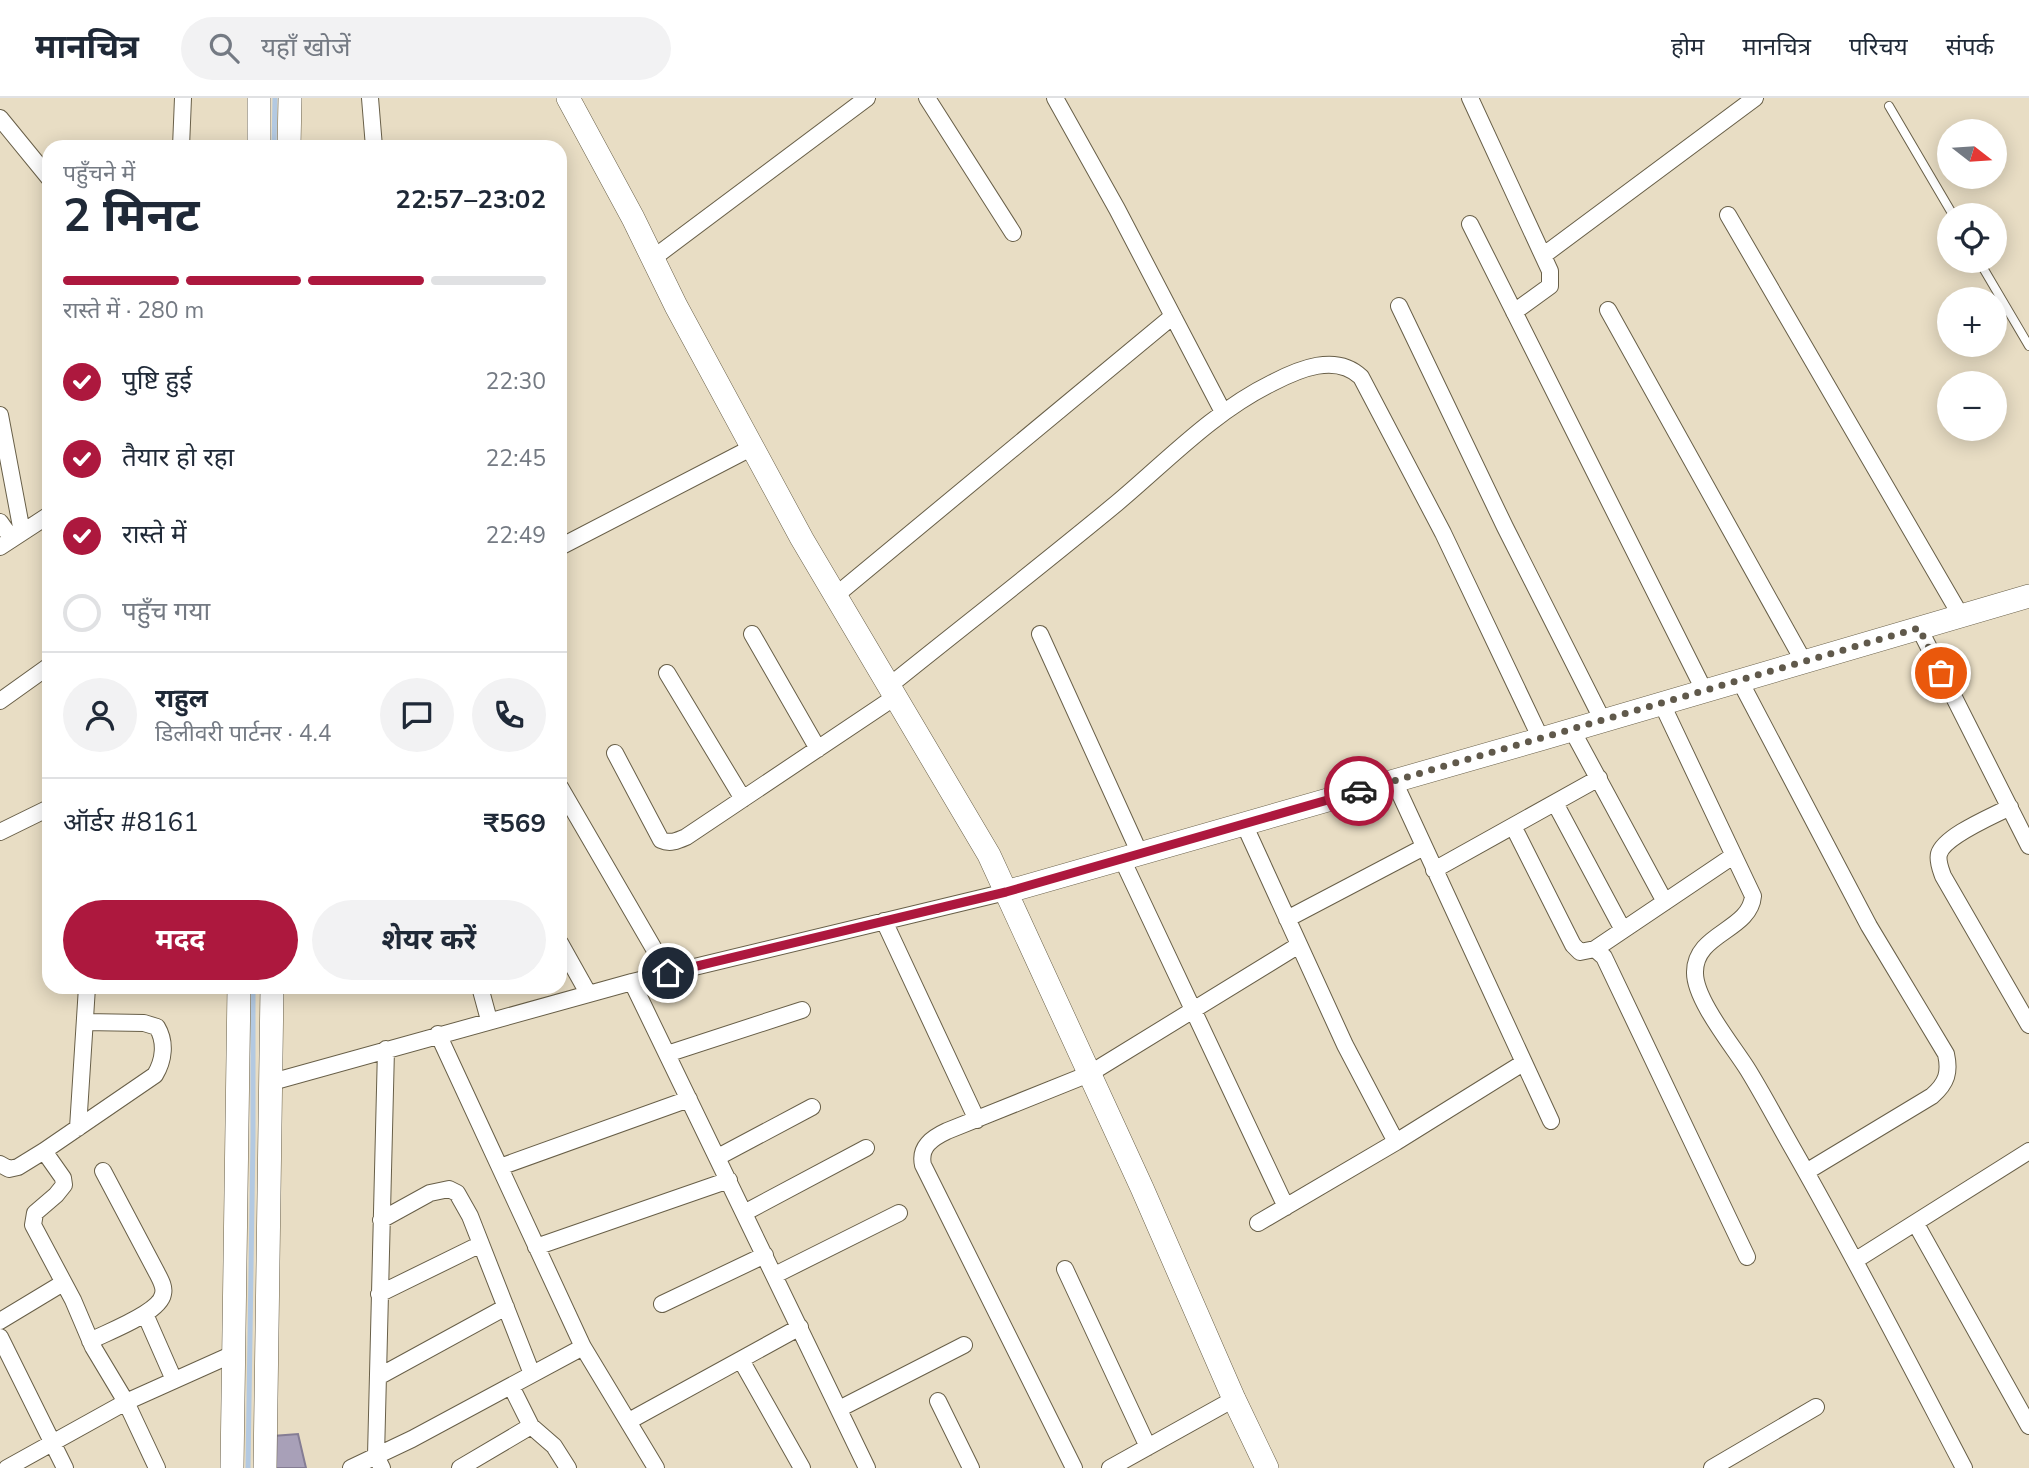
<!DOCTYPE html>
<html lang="hi">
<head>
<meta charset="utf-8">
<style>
  :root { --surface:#fff; --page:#f2f2f3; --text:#1f2937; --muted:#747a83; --line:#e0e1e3; --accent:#ad183e }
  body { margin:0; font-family:"Nunito Sans","Noto Sans Devanagari",sans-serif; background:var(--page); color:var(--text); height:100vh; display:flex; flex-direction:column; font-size:26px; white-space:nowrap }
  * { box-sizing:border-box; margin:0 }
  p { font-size:23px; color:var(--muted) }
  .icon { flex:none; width:38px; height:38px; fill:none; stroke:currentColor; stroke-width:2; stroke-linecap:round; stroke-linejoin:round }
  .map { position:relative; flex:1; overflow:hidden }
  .drawer { position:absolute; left:42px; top:42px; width:525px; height:854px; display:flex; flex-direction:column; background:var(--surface); border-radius:21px; box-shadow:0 4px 18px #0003 }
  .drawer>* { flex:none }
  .needle { width:46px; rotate:107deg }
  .buttons { position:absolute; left:1937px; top:21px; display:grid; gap:14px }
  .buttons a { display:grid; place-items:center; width:70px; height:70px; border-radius:50%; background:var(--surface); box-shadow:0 4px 18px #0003; font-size:35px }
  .pin { position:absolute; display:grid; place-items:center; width:60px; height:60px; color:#fff; margin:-30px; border:4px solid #fff; border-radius:50%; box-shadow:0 2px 7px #0007 }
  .courier { position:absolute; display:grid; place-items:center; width:70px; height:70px; margin:-35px; border:5px solid #ad183e; border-radius:50%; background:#fff; color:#222; box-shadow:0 2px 9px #0007 }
  .summary em { font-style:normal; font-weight:700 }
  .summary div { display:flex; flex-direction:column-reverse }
  .summary { display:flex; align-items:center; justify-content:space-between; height:119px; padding:0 21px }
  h1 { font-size:46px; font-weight:700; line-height:52px }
  .bar { display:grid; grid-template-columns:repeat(4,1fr); gap:10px 7px; align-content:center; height:84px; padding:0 21px }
  .bar i { height:9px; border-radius:5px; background:var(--line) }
  .bar .active { background:var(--accent) }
  .bar p { grid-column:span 4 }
  .line { display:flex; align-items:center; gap:18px; padding:0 21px; border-top:2px solid var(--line) }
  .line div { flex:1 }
  .round { display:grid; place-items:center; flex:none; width:74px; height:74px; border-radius:37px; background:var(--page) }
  ol { padding:0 21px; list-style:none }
  li { display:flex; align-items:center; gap:21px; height:77px }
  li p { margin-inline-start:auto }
  li .icon { padding:7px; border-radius:50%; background:var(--accent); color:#fff; stroke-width:4 }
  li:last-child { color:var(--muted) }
  li i { width:38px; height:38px; border:4px solid var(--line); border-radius:50% }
  .button { display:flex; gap:14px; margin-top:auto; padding:14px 21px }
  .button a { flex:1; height:80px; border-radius:42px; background:var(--accent); color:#fff; font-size:28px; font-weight:700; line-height:80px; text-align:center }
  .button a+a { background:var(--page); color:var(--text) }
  header { display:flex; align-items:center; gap:42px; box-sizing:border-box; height:98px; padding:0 35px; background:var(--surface); border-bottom:2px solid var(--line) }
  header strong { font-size:33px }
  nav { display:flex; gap:38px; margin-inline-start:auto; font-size:24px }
  .search { width:490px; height:63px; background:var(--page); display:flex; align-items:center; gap:18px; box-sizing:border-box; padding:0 24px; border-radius:38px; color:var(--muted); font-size:26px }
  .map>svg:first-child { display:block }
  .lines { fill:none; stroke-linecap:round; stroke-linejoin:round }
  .stream { stroke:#b3c9e1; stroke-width:5 }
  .building { fill:#a8a0b8; stroke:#857d94; stroke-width:2 }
  .lane-casing { stroke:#685f48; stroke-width:10 }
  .street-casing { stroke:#685f48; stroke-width:18 }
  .secondary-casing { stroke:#685f48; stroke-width:24 }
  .lane { stroke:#fff; stroke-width:8 }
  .street { stroke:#fff; stroke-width:16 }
  .secondary { stroke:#fff; stroke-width:23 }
  .done { stroke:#60594b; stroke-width:7; stroke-dasharray:0 12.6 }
  .route { stroke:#ad183e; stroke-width:9 }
</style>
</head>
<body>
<header>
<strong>मानचित्र</strong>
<div class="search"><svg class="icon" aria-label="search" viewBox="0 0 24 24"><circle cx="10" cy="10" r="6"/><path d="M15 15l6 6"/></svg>यहाँ खोजें</div>
<nav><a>होम</a><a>मानचित्र</a><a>परिचय</a><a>संपर्क</a></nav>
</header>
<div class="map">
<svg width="2029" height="1370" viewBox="0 0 2029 1370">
  <rect width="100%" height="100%" fill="#e8ddc4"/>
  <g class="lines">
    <!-- stream -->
    <path class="stream" d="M 274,49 L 275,0
      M 248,1370 L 253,1040 L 253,889"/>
  </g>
  <!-- building -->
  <path class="building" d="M 298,1336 L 306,1370 L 275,1370 L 273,1338 Z"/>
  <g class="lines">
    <!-- lane casing -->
    <g class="lane-casing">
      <path id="lane" d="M 1889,8 L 1953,117
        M 1979,163 L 2029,248"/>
    </g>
    <!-- street casing -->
    <g class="street-casing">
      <path id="street" d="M 370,0 L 374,49
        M 927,0 L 1013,135
        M 1055,0 L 1117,111 L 1223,314
        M 1470,0 L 1550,173 L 1550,188 L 1514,214
        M 0,20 L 49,80
        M 181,49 L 183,0
        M 1728,117 L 1961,518
        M 1470,126 L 1705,594
        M 1544,157 L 1755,0
        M 652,161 L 867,0
        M 1399,208 L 1505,429 L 1603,623
        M 1608,212 L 1804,564
        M 0,317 L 22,434
        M 0,424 L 12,441
        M 0,449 L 49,417
        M 560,449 L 753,349
        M 835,498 L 1173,218
        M 1919,530 L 2029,748
        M 752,536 L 818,651
        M 1040,536 L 1140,756
        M 667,575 L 743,701
        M 1740,583 L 1869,828 L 1946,956 C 1950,974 1947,985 1932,998 L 1806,1074
        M 889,588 C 965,527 1042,467 1117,405 C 1167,363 1213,314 1272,285 C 1299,271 1336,255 1361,279 L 1443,435 L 1541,641
        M 0,603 L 49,568
        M 1662,606 L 1753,798 C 1750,833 1694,835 1695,875 C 1695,902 1733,948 1748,972 C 1764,998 1778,1025 1793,1051 C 1853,1156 1908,1263 1964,1370
        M 1572,632 L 1665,804
        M 615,655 L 661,742 C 670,746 677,743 686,739 L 895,599
        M 1394,683 L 1551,1023
        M 560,689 L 668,875
        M 1555,705 L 1623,832
        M 2010,709 C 1993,718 1944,738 1939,756 C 1937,763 1941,772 1943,778 L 2029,927
        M 1244,726 L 1345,947 L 1396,1044
        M 1513,728 L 1573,847 L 1580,854 L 1595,851 L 1604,859 L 1747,1159
        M 0,734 L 49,710
        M 1122,761 L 1286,1109
        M 1434,772 L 1599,680
        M 1287,821 L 1424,749
        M 884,823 L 977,1022
        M 560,845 L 588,895
        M 1595,851 L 1733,758
        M 632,884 L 867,1370
        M 480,889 L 489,922
        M 438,936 L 583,1249 L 656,1370
        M 667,956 L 802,912
        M 272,984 L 632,884 L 1006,794
        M 78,1030 L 87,889
        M 44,1053 L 63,1080 L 64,1087 L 56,1097 L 35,1115 L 33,1127 L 73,1202 L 93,1249 L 126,1304 L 157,1370
        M 718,1059 L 812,1009
        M 0,1066 L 9,1071 L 18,1069 L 44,1053 L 155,977 C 164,962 166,944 157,929 L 144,925 L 85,924
        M 500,1069 L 689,1001
        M 744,1115 L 866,1050
        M 381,1122 L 430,1095 L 449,1091 L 457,1095 L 470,1118 L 532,1276
        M 1258,1125 L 1396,1044 L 1523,965
        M 1916,1126 L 2029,1328
        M 536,1149 L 729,1082
        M 1856,1162 L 2029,1053
        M 1065,1171 L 1148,1349
        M 775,1177 L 899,1115
        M 379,1196 L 481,1146
        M 662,1206 L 765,1157
        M 145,1216 L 174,1282
        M 0,1223 L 63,1185
        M 0,1239 L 65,1370
        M 90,1243 C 107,1234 160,1215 163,1196 C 165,1189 160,1181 157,1175 L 103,1073
        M 741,1262 L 802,1370
        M 378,1279 L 506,1209
        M 511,1288 L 531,1328 L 554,1348 L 568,1370
        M 938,1303 L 971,1370
        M 839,1311 L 964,1247
        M 629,1323 L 800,1229
        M 7,1370 L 126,1304 L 233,1256
        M 351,1370 L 412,1341 L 583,1249
        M 382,1370 L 376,1358 L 386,951
        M 460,1370 L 531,1328
        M 1074,1370 L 923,1067 C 919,1049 932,1040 947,1033 L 1089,976 L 1299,847
        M 1110,1370 L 1234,1301
        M 1712,1370 L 1816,1309"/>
    </g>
    <!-- secondary casing -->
    <g class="secondary-casing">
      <path id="secondary" d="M 568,0 L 633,120 L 676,208 L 802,441 L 989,757 L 1142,1090 L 1234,1301 L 1267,1370
        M 259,49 L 259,0
        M 289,49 L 290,0
        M 1006,794 L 1541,641 L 2029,498
        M 232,1370 L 239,889
        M 265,1370 L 272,889"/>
    </g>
    <!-- lane -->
    <use href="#lane" class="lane"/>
    <!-- street -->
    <use href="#street" class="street"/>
    <!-- secondary -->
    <use href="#secondary" class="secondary"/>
  </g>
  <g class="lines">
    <!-- done -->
    <path class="done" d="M 1359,693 L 1919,530 L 1941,575"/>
    <!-- route -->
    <path class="route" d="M 668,875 L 1006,794 L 1359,693"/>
  </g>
</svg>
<div class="buttons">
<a><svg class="needle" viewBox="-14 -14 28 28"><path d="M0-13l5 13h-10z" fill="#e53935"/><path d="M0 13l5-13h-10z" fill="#747a83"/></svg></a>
<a><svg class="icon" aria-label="locate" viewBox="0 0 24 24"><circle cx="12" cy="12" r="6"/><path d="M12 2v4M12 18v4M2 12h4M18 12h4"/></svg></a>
<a>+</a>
<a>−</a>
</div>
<div class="pin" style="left:1941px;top:575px;background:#ea580c"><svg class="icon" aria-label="bag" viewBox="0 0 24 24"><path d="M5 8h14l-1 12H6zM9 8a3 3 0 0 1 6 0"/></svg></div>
<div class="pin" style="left:668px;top:875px;background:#1f2937"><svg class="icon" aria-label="home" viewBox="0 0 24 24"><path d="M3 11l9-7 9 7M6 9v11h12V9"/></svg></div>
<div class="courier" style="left:1359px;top:693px"><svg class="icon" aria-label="car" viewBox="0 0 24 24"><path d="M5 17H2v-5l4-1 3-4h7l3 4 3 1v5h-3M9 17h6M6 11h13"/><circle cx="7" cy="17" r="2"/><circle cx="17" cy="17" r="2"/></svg></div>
<section class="drawer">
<div class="summary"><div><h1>2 मिनट</h1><p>पहुँचने में</p></div><em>22:57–23:02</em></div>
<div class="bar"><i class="active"></i><i class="active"></i><i class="active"></i><i></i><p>रास्ते में · 280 m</p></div>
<ol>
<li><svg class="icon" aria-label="check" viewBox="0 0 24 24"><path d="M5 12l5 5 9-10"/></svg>पुष्टि हुई<p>22:30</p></li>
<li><svg class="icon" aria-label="check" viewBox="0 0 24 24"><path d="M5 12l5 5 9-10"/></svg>तैयार हो रहा<p>22:45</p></li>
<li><svg class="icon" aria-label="check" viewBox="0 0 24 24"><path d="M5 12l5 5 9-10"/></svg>रास्ते में<p>22:49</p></li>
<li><i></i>पहुँच गया</li>
</ol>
<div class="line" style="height:126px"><a class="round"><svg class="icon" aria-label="person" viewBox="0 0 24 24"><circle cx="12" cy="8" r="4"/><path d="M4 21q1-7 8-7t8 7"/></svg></a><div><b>राहुल</b><p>डिलीवरी पार्टनर · 4.4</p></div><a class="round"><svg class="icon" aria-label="chat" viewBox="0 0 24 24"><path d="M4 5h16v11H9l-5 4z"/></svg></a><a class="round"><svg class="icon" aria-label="phone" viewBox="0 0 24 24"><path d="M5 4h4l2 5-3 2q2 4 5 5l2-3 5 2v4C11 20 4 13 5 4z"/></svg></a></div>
<div class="line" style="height:91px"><div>ऑर्डर #8161</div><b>₹569</b></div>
<div class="button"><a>मदद</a><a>शेयर करें</a></div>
</section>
</div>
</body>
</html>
